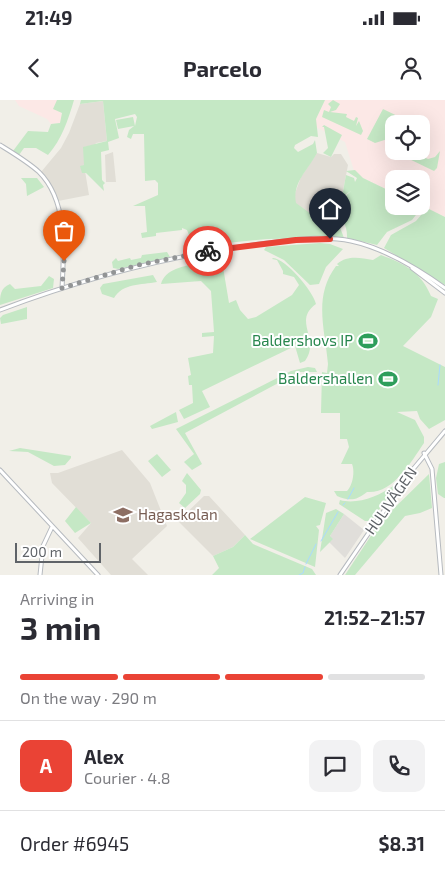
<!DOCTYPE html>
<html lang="en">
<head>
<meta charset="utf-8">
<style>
  :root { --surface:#fff; --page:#f2f2f3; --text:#2b2b33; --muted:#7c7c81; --line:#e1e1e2; --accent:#ea4335 }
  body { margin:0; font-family:"Exo 2",sans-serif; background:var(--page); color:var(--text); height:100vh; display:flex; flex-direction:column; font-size:19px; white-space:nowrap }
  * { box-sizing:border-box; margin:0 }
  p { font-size:16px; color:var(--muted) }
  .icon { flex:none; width:28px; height:28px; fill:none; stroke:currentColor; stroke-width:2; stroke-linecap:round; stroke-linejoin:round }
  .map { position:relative; height:475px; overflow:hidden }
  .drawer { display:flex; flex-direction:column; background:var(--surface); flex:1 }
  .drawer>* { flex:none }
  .buttons { position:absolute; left:385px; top:15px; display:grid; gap:10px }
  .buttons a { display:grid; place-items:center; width:45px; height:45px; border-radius:10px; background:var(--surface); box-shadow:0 5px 20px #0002; font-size:25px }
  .scale { position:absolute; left:15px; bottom:12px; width:86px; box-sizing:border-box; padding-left:5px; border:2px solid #5f6368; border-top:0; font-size:14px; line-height:18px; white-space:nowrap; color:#5f6368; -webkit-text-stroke:4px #fff; paint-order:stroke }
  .pin { position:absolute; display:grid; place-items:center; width:42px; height:42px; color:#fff; margin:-51px -21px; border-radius:50% 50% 50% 0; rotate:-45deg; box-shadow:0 0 5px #0007 }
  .pin .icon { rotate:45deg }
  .courier { position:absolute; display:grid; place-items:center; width:50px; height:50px; margin:-25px; border:4px solid #ea4335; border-radius:50%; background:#fff; color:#222; box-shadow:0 1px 6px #0007 }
  .summary em { font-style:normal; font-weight:700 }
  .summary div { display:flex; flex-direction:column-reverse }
  .summary { display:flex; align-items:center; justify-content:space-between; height:85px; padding:0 20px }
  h1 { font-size:32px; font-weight:700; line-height:38px }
  .bar { display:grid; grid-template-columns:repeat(4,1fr); gap:8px 5px; align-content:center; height:60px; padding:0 20px }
  .bar i { height:6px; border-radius:4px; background:var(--line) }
  .bar .current { background:var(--accent) }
  .bar p { grid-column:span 4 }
  .line { display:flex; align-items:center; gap:12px; padding:0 20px; border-top:1px solid var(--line) }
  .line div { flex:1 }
  .round { display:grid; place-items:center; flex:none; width:52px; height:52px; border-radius:10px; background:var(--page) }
  .status { display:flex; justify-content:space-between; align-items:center; height:35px; padding:0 25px; background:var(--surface); direction:ltr }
  .status svg { height:14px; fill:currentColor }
  header { display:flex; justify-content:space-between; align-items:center; height:65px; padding:0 20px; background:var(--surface); font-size:22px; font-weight:700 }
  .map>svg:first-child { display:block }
  .industrial { fill:#e0deda }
  .education { fill:#e1ded6 }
  .medical { fill:#fce8e6; fill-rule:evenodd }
  .green { fill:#c5e8c5 }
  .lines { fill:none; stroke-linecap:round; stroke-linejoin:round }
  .stream { stroke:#aadaff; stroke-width:1 }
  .secondary-casing { stroke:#b6babf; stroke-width:5 }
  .secondary { stroke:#fff; stroke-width:3 }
  .done { stroke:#929495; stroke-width:5; stroke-dasharray:0 9 }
  .route { stroke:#ea4335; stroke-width:6 }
  .labels { text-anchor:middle; stroke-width:4; stroke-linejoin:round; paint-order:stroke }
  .leisure-label { font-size:15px; fill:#27864d; stroke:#fff; text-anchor:end }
  .street-label { font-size:15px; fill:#5f6368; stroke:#fff }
  .education-label { font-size:15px; fill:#785e54; stroke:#fff; text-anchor:start }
</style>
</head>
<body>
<div class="status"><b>21:49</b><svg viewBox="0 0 49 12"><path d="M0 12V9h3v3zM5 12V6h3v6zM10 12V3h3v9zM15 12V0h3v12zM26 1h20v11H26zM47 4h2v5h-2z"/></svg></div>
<header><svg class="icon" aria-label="back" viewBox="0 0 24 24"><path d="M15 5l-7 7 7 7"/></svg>Parcelo<svg class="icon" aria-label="person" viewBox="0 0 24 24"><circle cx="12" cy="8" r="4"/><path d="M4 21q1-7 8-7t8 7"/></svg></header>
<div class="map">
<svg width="445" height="475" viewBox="0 0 445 475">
  <rect width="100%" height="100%" fill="#f1efe8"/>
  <!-- industrial -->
  <path class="industrial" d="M 344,414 L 364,430 L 345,458 L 329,442 L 332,440 L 330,436 Z"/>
  <!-- education -->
  <path class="education" d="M 103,1 L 107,41 L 96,43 L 84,65 L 89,95 L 58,101 L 41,72 L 61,48 L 69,33 L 80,4 Z
    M 113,52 L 116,82 L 106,82 L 105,55 Z
    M 317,53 L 331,57 L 334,54 L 341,54 L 348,65 L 342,96 L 324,114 L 318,116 L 302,110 L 295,103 L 294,96 L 301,77 Z
    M 122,350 L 150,383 L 167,426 L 132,459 L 148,475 L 111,475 L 78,438 L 91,423 L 52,383 L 50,373 L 58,373 Z
    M 204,396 L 209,396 L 245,435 L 233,447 L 213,456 L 178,421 Z"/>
  <!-- medical -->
  <path class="medical" d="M 15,0 L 57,0 L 63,19 L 60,23 L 51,24 L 47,19 L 19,6 Z
    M 325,0 L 445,0 L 445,117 L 421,106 L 421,79 L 394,79 L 394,93 L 355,74 L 345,42 L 316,27 L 316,19 ZM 394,24 L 421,24 L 421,51 L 394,51 Z"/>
  <!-- green -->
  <path class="green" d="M 57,0 L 74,0 C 68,20 62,39 48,55 L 36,48 L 24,48 L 19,55 L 13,51 L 28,31 L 48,32 L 51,24 L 60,23 L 62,13 L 53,9 Z
    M 81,0 L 325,0 L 316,19 L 318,37 L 311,36 L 295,45 L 294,48 L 298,52 L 313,44 L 315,40 L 317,53 C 308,70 292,83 296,103 L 311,114 L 332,114 L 336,117 L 344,138 L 267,139 L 217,144 L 204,148 L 200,145 L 195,150 L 187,130 L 182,128 L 182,130 L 156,133 L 156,136 L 142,138 L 141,133 L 147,132 L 145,106 L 126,106 L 133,106 L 158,95 L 158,83 L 155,80 L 145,81 L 144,34 L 133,34 L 131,39 L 127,37 L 129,30 L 134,26 L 118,29 L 116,20 L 133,17 L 135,26 L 137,17 L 135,14 L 115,19 L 119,38 L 108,42 L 109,50 L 101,52 L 102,80 L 105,83 L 103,85 L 104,91 L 86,73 L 82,73 L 80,66 L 84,65 L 83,47 L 107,41 L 103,1 L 80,4 Z
    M 333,0 L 340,4 L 336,10 L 330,12 L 347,14 L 346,17 L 354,21 L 356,17 L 358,18 L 356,26 L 359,21 L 363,31 L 361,35 L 322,17 L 324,10 L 329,12 L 331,7 L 328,4 Z
    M 383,9 L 414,24 L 394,24 L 394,37 L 375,43 L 367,39 Z
    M 324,25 L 342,35 L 331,57 L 323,53 L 328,48 L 324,27 L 322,27 Z
    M 411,51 L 428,59 L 435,57 L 440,51 L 437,68 L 434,71 L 405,57 L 408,57 Z
    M 355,70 L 363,78 L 394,93 L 394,106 L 423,106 L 412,120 L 387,132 L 377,145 L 347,138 C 348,124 338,116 341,100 L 351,91 L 342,97 L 346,75 L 354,78 L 355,82 L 357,78 L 346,71 Z
    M 21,78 L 37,78 L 44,87 L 27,96 L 26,84 Z
    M 427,108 L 445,117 L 445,185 L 384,148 L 391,135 L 416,121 Z
    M 320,143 L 330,144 L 343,149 L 326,167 L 319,184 L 310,185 L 284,160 L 264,150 L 266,147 Z
    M 167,152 L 170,157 L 118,169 L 113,168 L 112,162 L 116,158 L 118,161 L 130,158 L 131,160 L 141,158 L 142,155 Z
    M 221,155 L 229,203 L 236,200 L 240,210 L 248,219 L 256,217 L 292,195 L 299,185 L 294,177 L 283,174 L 283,171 L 277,160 L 272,159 L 273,158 C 286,159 313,191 316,204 C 292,221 321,239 305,261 L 300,263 L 295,246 L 202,291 L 210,307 L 184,319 L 179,310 L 193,303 L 192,285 L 189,285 L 188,276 L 191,275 L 188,258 L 213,253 L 214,236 L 202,237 L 202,233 L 214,232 L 211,191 L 201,181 L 161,184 C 165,169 184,166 199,163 L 204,162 L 208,167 L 218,168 L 218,162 Z
    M 381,155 C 405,164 421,172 431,196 L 438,199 L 431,217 L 403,246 L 445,267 L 445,320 L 429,329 L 420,319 L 417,311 L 397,312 L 415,320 L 424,337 L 424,343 C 411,362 393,394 367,392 C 356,401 349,401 337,396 L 334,391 L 347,391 C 353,385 355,371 352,364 L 341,364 L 349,347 L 347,339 L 340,339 L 340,313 L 321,313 L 322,272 L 327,273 L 328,264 C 325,229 313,197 336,166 L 339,166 L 337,164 C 348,155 360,158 373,160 Z
    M 153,175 L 157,182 C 141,185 123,183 114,198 L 102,194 L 100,188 L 103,184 Z
    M 49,176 L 54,179 L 53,188 L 0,205 C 0,196 0,188 10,184 L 15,189 L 41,186 Z
    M 27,207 L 27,219 L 1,224 L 0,218 L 3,215 Z
    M 308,267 L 315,268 L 317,272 L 299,272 L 185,333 L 202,364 L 192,370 L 184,362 L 194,354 L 176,329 L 291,271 Z
    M 176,312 L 178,322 L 152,329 L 150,326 Z
    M 20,348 L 71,356 L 71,358 L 65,365 L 54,366 L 28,352 L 9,351 Z
    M 157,354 L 171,370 L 162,377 L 148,361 Z
    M 445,362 L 445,398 L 444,398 L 438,394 L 436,378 L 439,364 Z
    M 187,373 L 201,390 L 200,394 L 185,408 L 179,403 L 186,393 L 186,385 L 182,381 Z
    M 429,374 L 432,408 L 420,413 L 405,416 L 355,475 L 345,475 L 380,422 Z
    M 393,386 L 396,386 L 371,421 L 365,421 L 339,404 L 340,400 C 357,405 379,396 393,386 Z
    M 305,397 L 326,403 L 320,425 L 316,426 L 319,430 L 315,467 L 250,439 Z
    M 76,407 L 91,423 L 75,433 L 65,421 Z
    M 336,409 L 344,414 L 330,436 L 333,439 L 320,452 L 326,413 Z
    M 245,435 L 253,444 L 312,469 L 316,475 L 212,475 L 219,468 L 213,456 L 233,447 Z"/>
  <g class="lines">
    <!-- stream -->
    <path class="stream" d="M 438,285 L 440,265
      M 348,399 L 354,388
      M 343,405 L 345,403
      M 321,441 L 338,412
      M 306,464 L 316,444
      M 299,475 L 303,473 L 305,467"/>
    <!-- secondary casing -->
    <g class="secondary-casing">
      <path id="secondary" d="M 0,45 C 13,53 28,62 39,72 C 68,101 64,151 62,188
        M 412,168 L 445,193
        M 0,210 C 87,177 175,154 268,143 C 294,140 324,135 351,141 C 384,148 417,168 445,188
        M 424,353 L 432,369 L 441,475
        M 0,370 L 98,475
        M 40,475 L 43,446 L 52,427
        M 340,475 L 409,374 L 445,331"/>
    </g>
    <!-- secondary -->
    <use href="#secondary" class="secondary"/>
  </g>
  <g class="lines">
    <!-- done -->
    <path class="done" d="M 64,161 L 62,188 L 138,165 L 208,151"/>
    <!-- route -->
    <path class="route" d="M 208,151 L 296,140 L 330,139"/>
  </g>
  <!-- icons -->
  <defs>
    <g id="stadium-bare" transform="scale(1.5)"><path d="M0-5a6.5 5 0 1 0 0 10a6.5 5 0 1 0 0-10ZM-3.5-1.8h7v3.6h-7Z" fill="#2e9e5b" stroke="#fff" stroke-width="2.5" paint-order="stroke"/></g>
    <g id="school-bare" transform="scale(1.5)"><path d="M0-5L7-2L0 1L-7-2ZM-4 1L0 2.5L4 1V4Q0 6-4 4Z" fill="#8d6e63" stroke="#fff" stroke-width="2.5" paint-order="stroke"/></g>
  </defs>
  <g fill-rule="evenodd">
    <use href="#stadium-bare" x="368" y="241"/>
    <use href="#stadium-bare" x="388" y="279"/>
    <use href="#school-bare" x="123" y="415"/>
  </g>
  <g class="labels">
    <!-- leisure labels -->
    <g class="leisure-label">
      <text x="353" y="246">Baldershovs IP</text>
      <text x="373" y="284">Baldershallen</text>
    </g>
    <!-- street labels -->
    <g class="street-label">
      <text transform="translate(391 401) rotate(-55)" y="5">HULIVÄGEN</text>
    </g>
    <!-- education labels -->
    <g class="education-label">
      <text x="138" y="420">Hagaskolan</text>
    </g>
  </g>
</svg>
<div class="buttons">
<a><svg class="icon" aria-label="locate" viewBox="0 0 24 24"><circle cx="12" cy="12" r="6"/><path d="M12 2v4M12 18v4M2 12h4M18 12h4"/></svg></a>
<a><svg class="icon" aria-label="layers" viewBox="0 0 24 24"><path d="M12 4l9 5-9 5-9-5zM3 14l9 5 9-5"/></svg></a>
</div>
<div class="scale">200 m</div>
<div class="pin" style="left:64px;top:161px;background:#ea580c"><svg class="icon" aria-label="bag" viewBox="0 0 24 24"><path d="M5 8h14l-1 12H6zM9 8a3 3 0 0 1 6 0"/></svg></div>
<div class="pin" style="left:330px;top:139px;background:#1f2937"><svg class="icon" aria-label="home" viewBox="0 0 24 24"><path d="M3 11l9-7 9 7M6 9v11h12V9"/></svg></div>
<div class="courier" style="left:208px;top:151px"><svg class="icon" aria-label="bike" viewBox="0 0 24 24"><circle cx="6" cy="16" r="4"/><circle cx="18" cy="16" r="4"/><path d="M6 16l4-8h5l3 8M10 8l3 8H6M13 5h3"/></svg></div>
</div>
<section class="drawer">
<div class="summary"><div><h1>3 min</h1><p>Arriving in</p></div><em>21:52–21:57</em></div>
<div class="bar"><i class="current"></i><i class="current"></i><i class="current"></i><i></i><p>On the way · 290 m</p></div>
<div class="line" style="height:90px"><b class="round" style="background:var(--accent);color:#fff">A</b><div><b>Alex</b><p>Courier · 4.8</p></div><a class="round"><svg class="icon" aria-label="chat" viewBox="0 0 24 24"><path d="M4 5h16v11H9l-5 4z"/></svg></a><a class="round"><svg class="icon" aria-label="phone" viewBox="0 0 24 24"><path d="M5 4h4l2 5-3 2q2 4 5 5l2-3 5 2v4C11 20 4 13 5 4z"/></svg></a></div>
<div class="line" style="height:65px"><div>Order #6945</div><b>$8.31</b></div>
</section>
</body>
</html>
